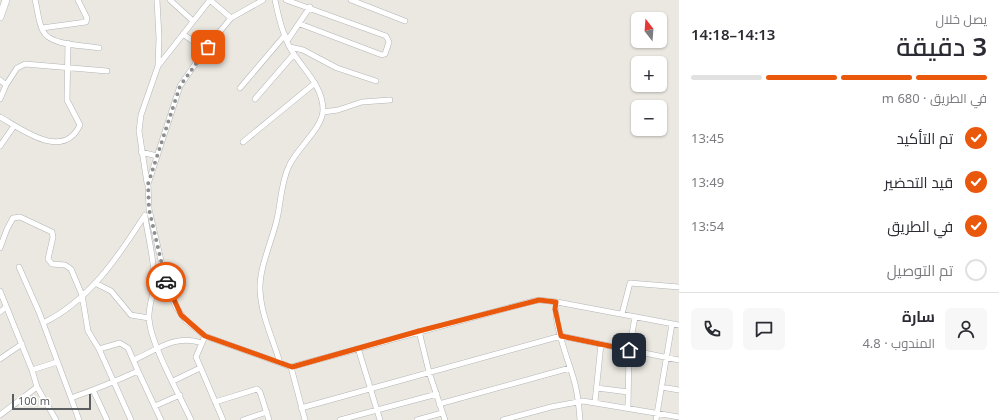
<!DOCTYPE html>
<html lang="ar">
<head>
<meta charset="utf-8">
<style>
  :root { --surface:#fff; --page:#f7f7f7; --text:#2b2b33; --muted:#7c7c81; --line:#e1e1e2; --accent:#ea580c }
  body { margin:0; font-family:"Noto Sans",Cairo,sans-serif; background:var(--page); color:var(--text); direction:rtl; height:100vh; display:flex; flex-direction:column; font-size:15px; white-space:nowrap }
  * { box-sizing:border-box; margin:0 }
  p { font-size:13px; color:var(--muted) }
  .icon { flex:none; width:22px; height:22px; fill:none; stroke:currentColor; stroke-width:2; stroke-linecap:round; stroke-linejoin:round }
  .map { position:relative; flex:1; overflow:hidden; direction:ltr }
  .side { display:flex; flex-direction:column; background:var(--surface); width:320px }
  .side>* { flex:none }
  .needle { width:26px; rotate:343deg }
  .fabs { position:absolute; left:631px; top:12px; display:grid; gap:8px }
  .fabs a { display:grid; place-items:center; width:36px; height:36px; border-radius:6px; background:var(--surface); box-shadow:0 1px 3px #0004; font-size:20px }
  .scale { position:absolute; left:12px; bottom:10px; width:79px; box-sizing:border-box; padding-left:4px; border:2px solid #5a5e61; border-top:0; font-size:11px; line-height:14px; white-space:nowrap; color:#5a5e61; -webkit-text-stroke:3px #fff; paint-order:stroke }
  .pin { position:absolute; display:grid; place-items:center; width:34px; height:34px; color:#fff; margin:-17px; border-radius:8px; box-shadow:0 2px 6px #0006 }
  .courier { position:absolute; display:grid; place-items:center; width:40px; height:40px; margin:-20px; border:3px solid #ea580c; border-radius:50%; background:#fff; color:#222; box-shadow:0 1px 5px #0007 }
  .summary em { font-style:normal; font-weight:600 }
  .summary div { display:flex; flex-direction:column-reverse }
  .summary { display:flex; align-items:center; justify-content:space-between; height:68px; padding:0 12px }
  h1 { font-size:26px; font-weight:600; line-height:30px }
  .bar { display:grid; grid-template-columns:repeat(4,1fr); gap:6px 4px; align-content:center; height:48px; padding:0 12px }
  .bar i { height:5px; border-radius:3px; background:var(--line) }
  .bar .current { background:var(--accent) }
  .bar p { grid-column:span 4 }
  .line { display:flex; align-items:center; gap:10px; padding:0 12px; border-top:1px solid var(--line) }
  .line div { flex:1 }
  .round { display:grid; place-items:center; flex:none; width:42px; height:42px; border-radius:6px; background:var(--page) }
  ol { padding:0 12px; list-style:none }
  li { display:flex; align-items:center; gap:12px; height:44px }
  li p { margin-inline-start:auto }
  li .icon { padding:4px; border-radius:50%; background:var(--accent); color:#fff; stroke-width:4 }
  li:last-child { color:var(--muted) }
  li i { width:22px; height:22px; border:2px solid var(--line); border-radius:50% }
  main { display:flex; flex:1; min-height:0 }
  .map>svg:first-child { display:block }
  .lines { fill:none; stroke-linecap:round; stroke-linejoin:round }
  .street-casing { stroke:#b2b4b8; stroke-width:6 }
  .secondary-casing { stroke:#b1b5b8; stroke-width:8 }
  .street { stroke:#fff; stroke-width:5 }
  .secondary { stroke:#fff; stroke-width:7 }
  .done { stroke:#8d8e8e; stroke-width:4; stroke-dasharray:0 7.2 }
  .route { stroke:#ea580c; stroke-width:5 }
</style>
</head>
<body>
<main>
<section class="side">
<div class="summary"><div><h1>3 دقيقة</h1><p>يصل خلال</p></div><em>14:13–14:18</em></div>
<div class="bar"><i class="current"></i><i class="current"></i><i class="current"></i><i></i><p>في الطريق · 680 m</p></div>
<ol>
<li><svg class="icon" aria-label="check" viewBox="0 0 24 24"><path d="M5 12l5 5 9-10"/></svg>تم التأكيد<p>13:45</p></li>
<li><svg class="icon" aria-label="check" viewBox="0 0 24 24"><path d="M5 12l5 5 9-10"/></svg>قيد التحضير<p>13:49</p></li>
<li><svg class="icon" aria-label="check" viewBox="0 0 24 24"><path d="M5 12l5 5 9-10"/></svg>في الطريق<p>13:54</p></li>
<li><i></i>تم التوصيل</li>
</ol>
<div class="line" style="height:72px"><a class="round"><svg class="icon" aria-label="person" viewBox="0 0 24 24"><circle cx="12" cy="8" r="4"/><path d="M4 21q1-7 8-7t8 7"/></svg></a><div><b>سارة</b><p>المندوب · 4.8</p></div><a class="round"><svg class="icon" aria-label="chat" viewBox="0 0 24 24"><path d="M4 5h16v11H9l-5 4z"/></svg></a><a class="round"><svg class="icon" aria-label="phone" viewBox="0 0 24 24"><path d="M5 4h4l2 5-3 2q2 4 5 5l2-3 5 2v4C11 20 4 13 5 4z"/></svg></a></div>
</section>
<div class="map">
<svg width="679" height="420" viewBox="0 0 679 420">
  <rect width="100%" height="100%" fill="#ebe8e1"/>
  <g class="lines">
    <!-- street casing -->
    <g class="street-casing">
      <path id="street" d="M 35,0 C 38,10 38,22 43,31 C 50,46 84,45 99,48
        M 157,0 L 159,38 L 158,66 L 210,0
        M 170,0 L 193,21
        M 210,0 L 231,18
        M 263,0 L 231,18 L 207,47 L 180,86 L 148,184 L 149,209 L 167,286 L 176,307 L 186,321 L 205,336 L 291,367 L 530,302 L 539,300 L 557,302
        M 275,0 C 278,15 282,32 289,46 C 300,67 323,84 323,110 C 323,128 296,149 289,166 C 281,182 281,202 277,219 C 272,241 259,268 260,290 C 261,315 273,339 280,363
        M 286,0 L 386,36 L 389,42 L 385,54 L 382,55 L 300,24
        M 351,0 L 405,21
        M 42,28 L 86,22 L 87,18 L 78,0
        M 183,34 L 205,50
        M 287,41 L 310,7
        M 290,47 L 303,50 L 337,68 L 376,81
        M 0,80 L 6,85 L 17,68 L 25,64 L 107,71
        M 240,88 L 285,35
        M 0,99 L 6,85
        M 255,99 L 294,54
        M 323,112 L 338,110 L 362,102 L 390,100
        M 0,117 C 23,130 63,161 80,125 L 67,100 L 68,43
        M 243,142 L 315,83
        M 0,146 L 14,126
        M 141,152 L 157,156
        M 147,183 L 139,131 L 141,115 L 158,66
        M 145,216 C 148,238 155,261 154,283 C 154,294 148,307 149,319 C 151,345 179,394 191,420
        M 0,248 L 7,229 L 13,218 L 20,217 L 52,232 L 53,237 L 48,259 L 52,264 L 65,265 L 71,269 L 82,295 L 88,331 L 99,349
        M 19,267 L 39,312 L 71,398 C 94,390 116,381 138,371 L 128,348 L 120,343 L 99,349 L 131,420
        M 95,283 L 111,291 L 131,315 L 149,318
        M 0,291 L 32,370 L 37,387 L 56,420
        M 0,312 L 6,307
        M 622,314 L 630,283 L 679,287
        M 43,323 C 89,301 118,257 145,215
        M 419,331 L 429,372 L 445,420
        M 205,336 L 196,357 L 223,420
        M 358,348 L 380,420
        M 0,359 L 22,344
        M 134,360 C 158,349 176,334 202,343
        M 291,367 L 305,420
        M 32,370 L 57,362
        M 138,371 L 161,420
        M 173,381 L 200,368
        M 661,387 L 679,390
        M 597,388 L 628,392
        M 93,390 L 107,420
        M 71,398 L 79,420
        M 215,402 L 257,389 L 260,392 L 269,420
        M 595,402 L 601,344
        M 439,404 L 570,368
        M 155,406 L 180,395
        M 628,407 L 629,350 L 635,317
        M 301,408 L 561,336 L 679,360
        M 0,415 L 37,387
        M 243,420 L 267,412
        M 340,420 L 437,394
        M 417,420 L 442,413
        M 503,420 L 551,407 L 583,401 L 679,417
        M 580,420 C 579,406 578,393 574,380 C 569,362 551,318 557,302 L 679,325
        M 656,420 L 672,324"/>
    </g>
    <!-- secondary casing -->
    <g class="secondary-casing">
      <path id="secondary" d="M 0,17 L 6,0"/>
    </g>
    <!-- street -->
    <use href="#street" class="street"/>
    <!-- secondary -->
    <use href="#secondary" class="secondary"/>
  </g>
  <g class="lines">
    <!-- done -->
    <path class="done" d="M 166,282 L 149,209 L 148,184 L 180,86 L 208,47"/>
    <!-- route -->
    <path class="route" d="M 166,282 L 181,315 L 205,336 L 292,367 L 419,331 L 539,300 L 556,302 L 555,309 L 561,336 L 629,350"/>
  </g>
</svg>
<div class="fabs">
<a><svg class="needle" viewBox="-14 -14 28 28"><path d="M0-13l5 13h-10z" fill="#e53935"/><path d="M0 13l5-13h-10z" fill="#7c7c81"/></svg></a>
<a>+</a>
<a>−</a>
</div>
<div class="scale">100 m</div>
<div class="pin" style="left:208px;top:47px;background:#ea580c"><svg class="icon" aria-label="bag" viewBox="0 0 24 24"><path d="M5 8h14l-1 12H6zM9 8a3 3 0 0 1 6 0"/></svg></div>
<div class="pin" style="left:629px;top:350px;background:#1f2937"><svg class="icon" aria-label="home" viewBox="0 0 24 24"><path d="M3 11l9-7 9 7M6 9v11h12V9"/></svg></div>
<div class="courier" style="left:166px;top:282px"><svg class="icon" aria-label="car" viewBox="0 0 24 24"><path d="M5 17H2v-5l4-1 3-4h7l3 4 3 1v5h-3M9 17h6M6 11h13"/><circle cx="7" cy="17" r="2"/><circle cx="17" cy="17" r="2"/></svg></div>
</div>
</main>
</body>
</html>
